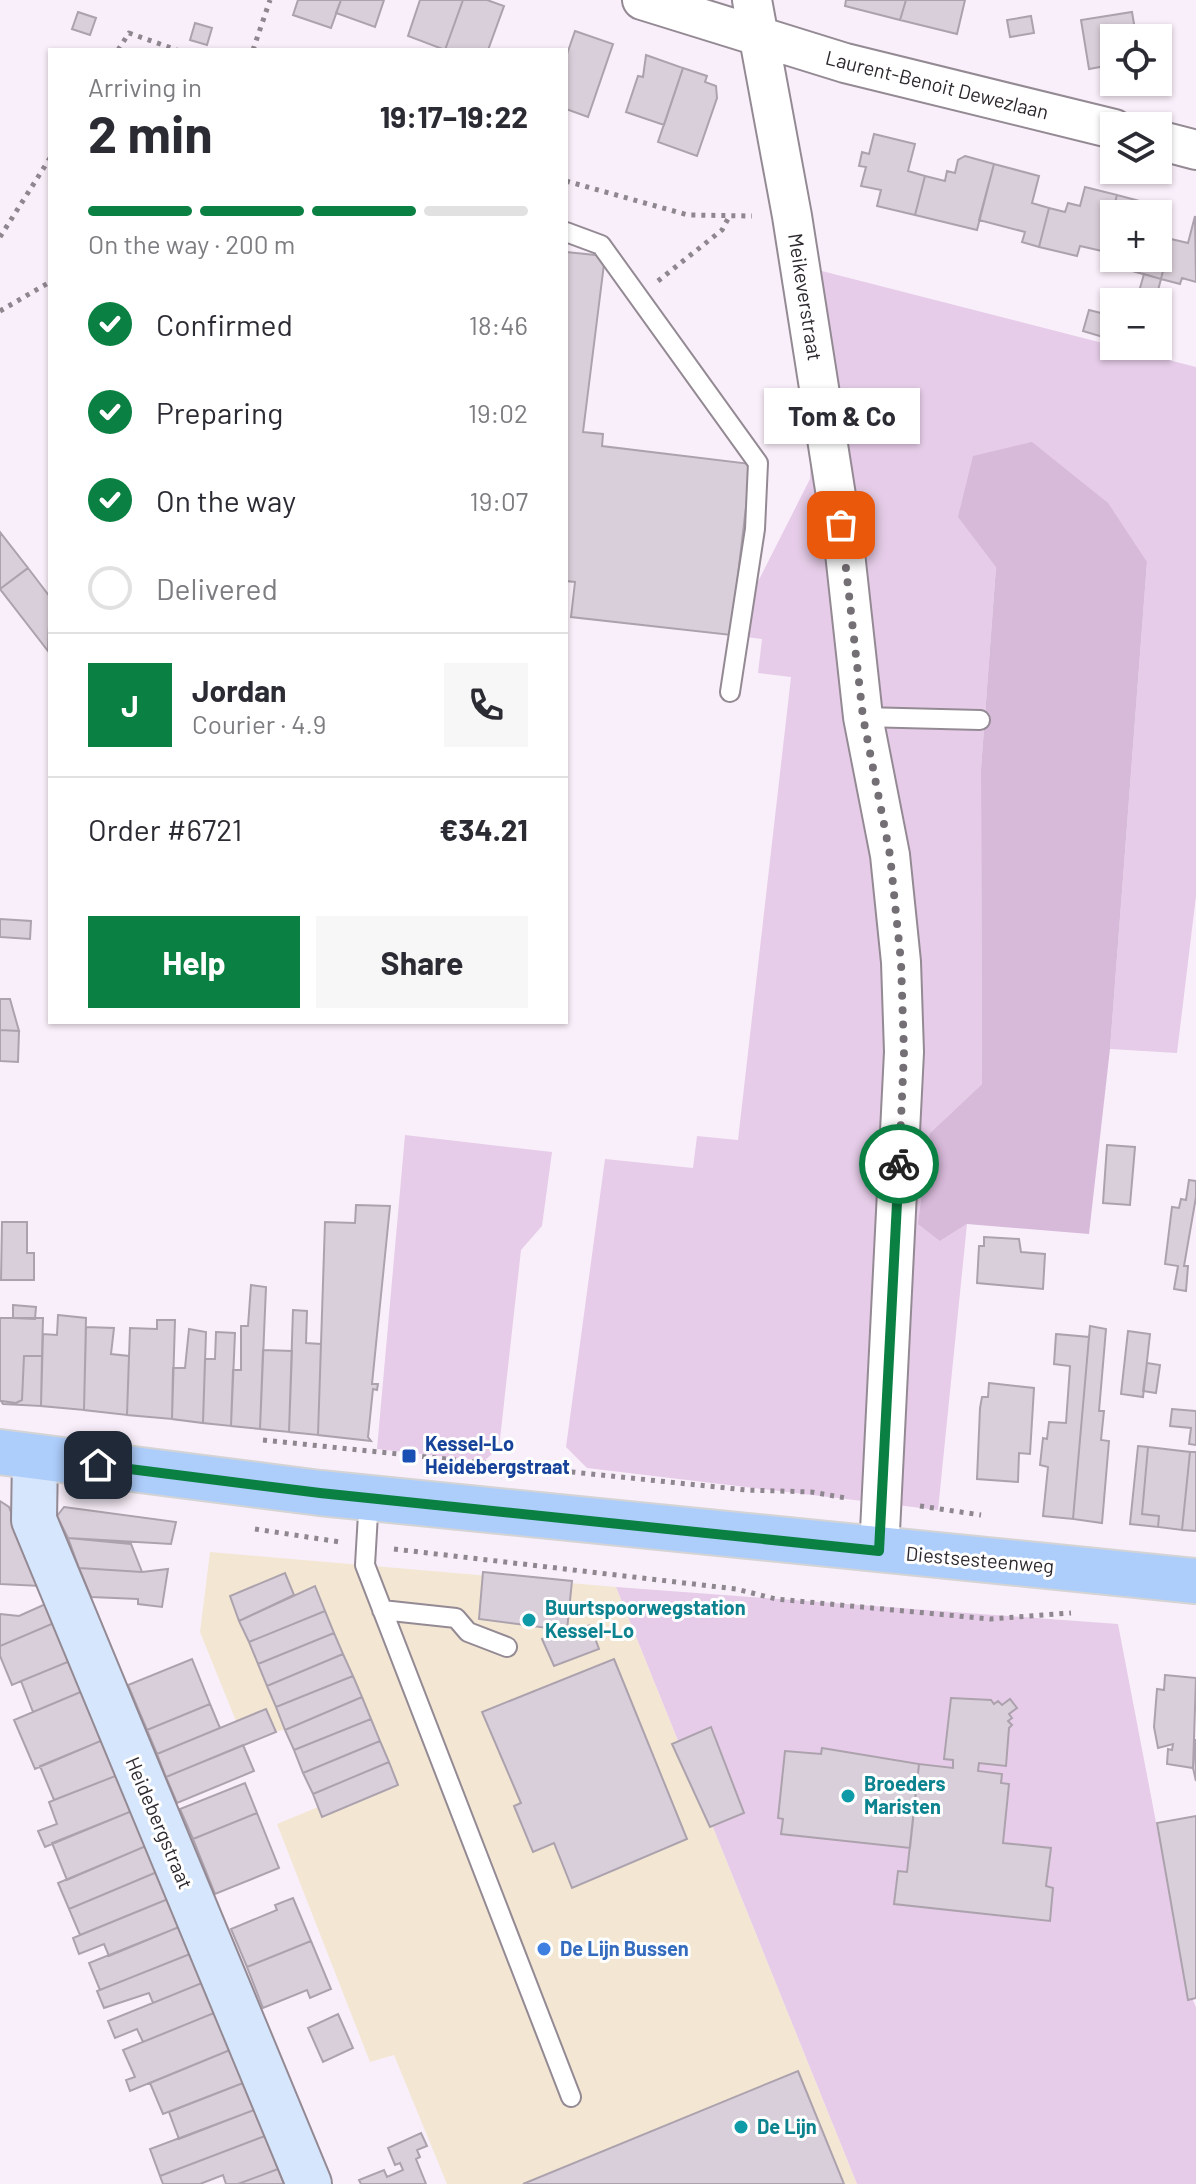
<!DOCTYPE html>
<html lang="en">
<head>
<meta charset="utf-8">
<style>
  :root { --surface:#fff; --page:#f7f7f7; --text:#2b2b33; --muted:#7c7c81; --line:#e1e1e2; --accent:#0b8043 }
  body { margin:0; font-family:Barlow,sans-serif; background:var(--page); color:var(--text); height:100vh; display:flex; flex-direction:column; font-size:30px; white-space:nowrap }
  * { box-sizing:border-box; margin:0 }
  p { font-size:26px; color:var(--muted) }
  .icon { flex:none; width:44px; height:44px; fill:none; stroke:currentColor; stroke-width:2; stroke-linecap:round; stroke-linejoin:round }
  .map { position:relative; flex:1; overflow:hidden }
  .details { position:absolute; left:48px; top:48px; width:520px; height:976px; display:flex; flex-direction:column; background:var(--surface); border-radius:0px; box-shadow:0 2px 6px #0004 }
  .details>* { flex:none }
  .buttons { position:absolute; left:1100px; top:24px; display:grid; gap:16px }
  .buttons a { display:grid; place-items:center; width:72px; height:72px; border-radius:0px; background:var(--surface); box-shadow:0 2px 6px #0004; font-size:40px }
  .pin { position:absolute; display:grid; place-items:center; width:68px; height:68px; color:#fff; margin:-34px; border-radius:16px; box-shadow:0 4px 12px #0006 }
  .courier { position:absolute; display:grid; place-items:center; width:80px; height:80px; margin:-40px; border:6px solid #0b8043; border-radius:50%; background:#fff; color:#222; box-shadow:0 2px 10px #0007 }
  .bubble { position:absolute; height:56px; border-radius:0px; background:var(--surface); box-shadow:0 2px 6px #0004; font-size:26px; font-weight:700; line-height:56px; text-align:center }
  .overview em { font-style:normal; font-weight:700 }
  .overview div { display:flex; flex-direction:column-reverse }
  .overview { display:flex; align-items:center; justify-content:space-between; height:136px; padding:0 40px }
  h1 { font-size:52px; font-weight:700; line-height:60px }
  .bar { display:grid; grid-template-columns:repeat(4,1fr); gap:12px 8px; align-content:center; height:96px; padding:0 40px }
  .bar i { height:10px; border-radius:6px; background:var(--line) }
  .bar .on { background:var(--accent) }
  .bar p { grid-column:span 4 }
  .line { display:flex; align-items:center; gap:20px; padding:0 40px; border-top:2px solid var(--line) }
  .line div { flex:1 }
  .round { display:grid; place-items:center; flex:none; width:84px; height:84px; border-radius:0px; background:var(--page) }
  ol { padding:0 40px; list-style:none }
  li { display:flex; align-items:center; gap:24px; height:88px }
  li p { margin-inline-start:auto }
  li .icon { padding:8px; border-radius:50%; background:var(--accent); color:#fff; stroke-width:4 }
  li:last-child { color:var(--muted) }
  li i { width:44px; height:44px; border:4px solid var(--line); border-radius:50% }
  .cta { display:flex; gap:16px; margin-top:auto; padding:16px 40px }
  .cta a { flex:1; height:92px; border-radius:0px; background:var(--accent); color:#fff; font-size:32px; font-weight:700; line-height:92px; text-align:center }
  .cta a+a { background:var(--page); color:var(--text) }
  .map>svg:first-child { display:block }
  .industrial { fill:#f3e7d3 }
  .green { fill:#e6cce8 }
  .forest { fill:#d7b9d9 }
  .building { fill:#d9cfda; stroke:#aca2ad; stroke-width:2 }
  .lines { fill:none; stroke-linecap:round; stroke-linejoin:round }
  .lane-casing { stroke:#948a94; stroke-width:22 }
  .street-casing { stroke:#948a94; stroke-width:42 }
  .secondary-casing { stroke:#948a94; stroke-width:48 }
  .primary-casing { stroke:#d5d4d5; stroke-width:48 }
  .path { stroke:#8e878f; stroke-width:5; stroke-dasharray:4 6; stroke-linecap:butt }
  .lane { stroke:#fff; stroke-width:18 }
  .street { stroke:#fff; stroke-width:38 }
  .secondary { stroke:#d6e6fd; stroke-width:44 }
  .primary { stroke:#adcdfb; stroke-width:44 }
  .done { stroke:#746e75; stroke-width:8; stroke-dasharray:0 14.4 }
  .route { stroke:#0b8043; stroke-width:10 }
  .transit-dot { fill:#1a4fb4; stroke:#fff; stroke-width:3 }
  .culture-dot { fill:#0f9aa8; stroke:#fff; stroke-width:3 }
  .shop-dot { fill:#3f7fe0; stroke:#fff; stroke-width:3 }
  .labels { text-anchor:middle; stroke-width:6; stroke-linejoin:round; paint-order:stroke }
  .street-label { font-size:20px; fill:#2d292e; stroke:#fff }
  .transit-label { font-size:20px; font-weight:bold; fill:#164399; stroke:#fff; text-anchor:start }
  .culture-label { font-size:20px; font-weight:bold; fill:#0d838f; stroke:#fff; text-anchor:start }
  .shop-label { font-size:20px; font-weight:bold; fill:#366cbe; stroke:#fff; text-anchor:start }
</style>
</head>
<body>
<div class="map">
<svg width="1196" height="2184" viewBox="0 0 1196 2184">
  <rect width="100%" height="100%" fill="#f9effa"/>
  <!-- industrial -->
  <path class="industrial" d="M 210,1552 L 616,1587 L 857,2184 L 447,2184 L 394,2055 L 370,2062 L 277,1824 L 318,1807 L 285,1729 L 276,1732 L 266,1709 L 236,1721 L 200,1632 Z"/>
  <!-- green -->
  <path class="green" d="M 814,269 L 1196,367 L 1196,896 L 1177,1053 L 1110,1049 L 1147,562 L 996,567 L 981,769 L 982,1084 L 930,1133 L 940,1241 L 967,1224 L 938,1510 L 587,1468 L 566,1447 L 605,1159 L 693,1168 L 697,1136 L 738,1140 L 791,677 L 758,673 L 762,639 L 731,635 L 810,479 Z
    M 405,1135 L 552,1152 L 542,1226 L 521,1250 L 499,1448 L 484,1461 L 377,1449 Z
    M 616,1587 L 1118,1624 L 1188,1989 L 1196,2007 L 1196,2184 L 857,2184 Z"/>
  <!-- forest -->
  <path class="forest" d="M 1032,442 L 1108,503 L 1147,562 L 1110,1049 L 1089,1234 L 967,1224 L 940,1241 L 918,1224 L 930,1133 L 982,1084 L 981,769 L 996,567 L 958,517 L 973,456 Z"/>
  <!-- building -->
  <path class="building" d="M 298,0 L 341,0 L 331,28 L 293,15 Z
    M 341,0 L 384,0 L 375,27 L 336,13 Z
    M 420,0 L 463,0 L 445,50 L 408,36 Z
    M 463,0 L 487,0 L 504,6 L 488,50 L 445,50 Z
    M 846,0 L 906,0 L 900,20 L 845,6 Z
    M 906,0 L 965,0 L 957,34 L 900,20 Z
    M 78,12 L 96,18 L 90,35 L 72,29 Z
    M 1132,12 L 1136,36 L 1142,38 L 1114,38 L 1114,74 L 1111,65 L 1089,69 L 1081,20 Z
    M 1031,16 L 1034,33 L 1010,37 L 1007,20 Z
    M 195,23 L 212,28 L 207,45 L 190,40 Z
    M 575,31 L 613,44 L 588,117 L 566,109 L 566,57 Z
    M 646,55 L 683,68 L 664,125 L 626,112 L 638,76 L 643,77 Z
    M 683,68 L 707,76 L 705,82 L 716,86 L 717,98 L 697,156 L 658,142 Z
    M 874,134 L 915,144 L 908,171 L 925,176 L 915,215 L 877,206 L 881,190 L 861,186 L 866,167 L 859,166 L 862,152 L 869,154 Z
    M 965,156 L 994,164 L 977,230 L 915,215 L 925,176 L 945,181 L 947,171 L 955,173 L 958,160 Z
    M 994,164 L 1039,176 L 1032,203 L 1049,208 L 1039,247 L 1022,242 L 1025,232 L 979,220 Z
    M 1085,187 L 1117,195 L 1102,251 L 1080,246 L 1077,256 L 1039,247 L 1049,208 L 1065,212 L 1068,203 L 1080,206 Z
    M 1117,195 L 1162,207 L 1158,221 L 1158,214 L 1114,214 L 1114,254 L 1102,251 Z
    M 1195,216 L 1196,282 L 1182,278 L 1180,284 L 1161,279 L 1171,239 L 1188,243 Z
    M 1158,236 L 1171,239 L 1161,279 L 1118,267 L 1121,258 L 1158,258 Z
    M 566,252 L 605,256 L 583,432 L 603,434 L 602,446 L 751,464 L 731,635 L 571,617 L 575,582 L 566,581 Z
    M 1144,274 L 1161,279 L 1155,302 L 1136,302 Z
    M 1089,310 L 1109,315 L 1103,337 L 1083,331 Z
    M 0,532 L 28,568 L 0,589 Z
    M 28,568 L 50,597 L 48,651 L 0,589 Z
    M 0,919 L 31,921 L 30,939 L 0,937 Z
    M 0,999 L 10,999 L 19,1031 L 0,1030 Z
    M 0,1030 L 19,1031 L 18,1062 L 0,1061 Z
    M 1107,1145 L 1135,1147 L 1130,1205 L 1103,1203 Z
    M 1189,1180 L 1196,1181 L 1196,1197 L 1184,1266 L 1188,1266 L 1186,1291 L 1174,1289 L 1178,1266 L 1165,1264 L 1172,1207 L 1179,1208 L 1181,1199 L 1186,1200 Z
    M 356,1205 L 390,1206 L 372,1384 L 378,1384 L 377,1390 L 373,1389 L 368,1437 L 371,1441 L 318,1435 L 325,1222 L 355,1223 Z
    M 2,1222 L 27,1222 L 27,1253 L 34,1253 L 34,1280 L 1,1280 Z
    M 984,1237 L 1019,1239 L 1021,1252 L 1045,1254 L 1043,1289 L 977,1283 L 979,1246 L 984,1246 Z
    M 251,1285 L 266,1287 L 260,1429 L 231,1426 L 233,1370 L 241,1370 L 241,1326 L 248,1326 Z
    M 13,1305 L 36,1307 L 35,1319 L 13,1318 Z
    M 293,1310 L 307,1311 L 306,1343 L 321,1344 L 318,1435 L 289,1432 Z
    M 58,1315 L 86,1318 L 84,1410 L 41,1406 L 43,1334 L 57,1335 Z
    M 0,1318 L 43,1318 L 42,1356 L 24,1356 L 22,1400 L 16,1403 L 0,1401 Z
    M 157,1320 L 175,1320 L 172,1419 L 127,1415 L 130,1328 L 157,1329 Z
    M 1090,1326 L 1106,1329 L 1099,1411 L 1104,1411 L 1101,1440 L 1109,1441 L 1102,1523 L 1073,1519 Z
    M 86,1327 L 114,1328 L 111,1354 L 129,1356 L 127,1415 L 84,1410 Z
    M 189,1329 L 206,1332 L 203,1423 L 172,1419 L 173,1368 L 185,1368 Z
    M 1128,1331 L 1150,1334 L 1143,1397 L 1121,1394 Z
    M 216,1332 L 235,1333 L 231,1426 L 203,1423 L 205,1359 L 215,1359 Z
    M 1056,1334 L 1089,1337 L 1073,1519 L 1043,1516 L 1048,1467 L 1040,1465 L 1043,1438 L 1047,1439 L 1049,1422 L 1066,1423 L 1070,1366 L 1054,1364 Z
    M 263,1350 L 292,1351 L 289,1432 L 260,1429 Z
    M 24,1356 L 42,1356 L 41,1406 L 3,1404 L 1,1401 L 16,1403 L 22,1400 Z
    M 1147,1363 L 1160,1365 L 1156,1393 L 1143,1391 Z
    M 989,1383 L 1034,1388 L 1030,1454 L 1019,1453 L 1018,1482 L 977,1479 L 980,1408 L 982,1397 L 988,1397 Z
    M 1172,1409 L 1196,1411 L 1196,1445 L 1189,1444 L 1191,1428 L 1170,1426 Z
    M 1138,1446 L 1148,1447 L 1142,1514 L 1159,1516 L 1158,1527 L 1130,1524 Z
    M 1148,1447 L 1190,1452 L 1182,1530 L 1158,1527 L 1159,1516 L 1142,1514 Z
    M 1190,1452 L 1196,1452 L 1196,1531 L 1182,1530 Z
    M 0,1501 L 9,1507 L 40,1586 L 0,1584 Z
    M 64,1507 L 176,1522 L 171,1544 L 68,1538 L 57,1516 Z
    M 68,1538 L 131,1544 L 142,1572 L 79,1568 Z
    M 79,1568 L 142,1572 L 168,1569 L 162,1607 L 138,1604 L 138,1599 L 91,1597 Z
    M 483,1572 L 572,1581 L 567,1630 L 560,1631 L 562,1636 L 590,1625 L 599,1649 L 554,1666 L 542,1639 L 547,1637 L 548,1628 L 479,1619 Z
    M 285,1573 L 294,1595 L 239,1621 L 230,1596 Z
    M 315,1586 L 325,1611 L 249,1642 L 239,1621 Z
    M 48,1603 L 54,1623 L 0,1646 L 0,1614 L 19,1616 Z
    M 325,1611 L 334,1633 L 258,1664 L 249,1642 Z
    M 54,1623 L 70,1661 L 12,1685 L 0,1656 L 0,1646 Z
    M 334,1633 L 343,1654 L 267,1686 L 258,1664 Z
    M 343,1654 L 353,1676 L 276,1707 L 267,1686 Z
    M 192,1659 L 210,1704 L 147,1730 L 128,1685 Z
    M 614,1659 L 687,1839 L 572,1888 L 554,1843 L 533,1852 L 514,1806 L 521,1803 L 482,1712 Z
    M 70,1661 L 83,1691 L 33,1712 L 21,1681 Z
    M 1165,1675 L 1196,1678 L 1193,1768 L 1167,1764 L 1168,1749 L 1172,1750 L 1173,1744 L 1158,1748 L 1154,1727 L 1157,1689 L 1164,1690 Z
    M 353,1676 L 362,1697 L 285,1730 L 276,1707 Z
    M 83,1691 L 103,1740 L 35,1769 L 14,1720 Z
    M 362,1697 L 371,1719 L 294,1750 L 285,1730 Z
    M 951,1698 L 991,1700 L 994,1704 L 998,1701 L 1002,1705 L 1010,1699 L 1017,1708 L 1009,1714 L 1012,1718 L 1008,1721 L 1012,1725 L 1009,1728 L 1006,1766 L 979,1763 L 978,1771 L 1002,1774 L 1001,1783 L 1009,1784 L 1003,1843 L 1051,1848 L 1046,1886 L 1053,1888 L 1050,1921 L 894,1904 L 898,1871 L 907,1872 L 919,1764 L 953,1768 L 953,1760 L 944,1759 Z
    M 210,1704 L 220,1728 L 157,1754 L 147,1730 Z
    M 266,1709 L 276,1732 L 166,1777 L 157,1754 Z
    M 371,1719 L 380,1741 L 303,1773 L 294,1750 Z
    M 711,1727 L 744,1813 L 710,1827 L 672,1744 Z
    M 1196,1739 L 1196,1781 L 1193,1768 Z
    M 103,1740 L 118,1775 L 54,1800 L 40,1766 Z
    M 380,1741 L 389,1762 L 313,1794 L 303,1773 Z
    M 243,1745 L 254,1771 L 177,1803 L 166,1777 Z
    M 822,1748 L 919,1764 L 910,1848 L 781,1834 L 783,1819 L 778,1818 L 785,1751 L 821,1754 Z
    M 389,1762 L 398,1785 L 322,1817 L 313,1794 Z
    M 118,1775 L 132,1811 L 45,1847 L 38,1831 L 57,1824 L 49,1802 Z
    M 245,1783 L 257,1813 L 193,1839 L 180,1809 Z
    M 132,1811 L 146,1846 L 67,1880 L 52,1843 Z
    M 257,1813 L 279,1868 L 215,1894 L 193,1839 Z
    M 1196,1816 L 1196,1998 L 1188,2000 L 1157,1823 Z
    M 146,1846 L 157,1872 L 69,1909 L 58,1883 Z
    M 157,1872 L 168,1899 L 80,1935 L 69,1909 Z
    M 293,1898 L 311,1941 L 247,1967 L 231,1929 L 277,1910 L 275,1905 Z
    M 168,1899 L 179,1927 L 109,1956 L 104,1944 L 79,1954 L 73,1938 Z
    M 179,1927 L 190,1954 L 100,1990 L 89,1963 Z
    M 311,1941 L 331,1989 L 310,1998 L 307,1990 L 263,2008 L 247,1967 Z
    M 190,1954 L 202,1983 L 153,2003 L 149,1993 L 104,2008 L 97,1991 Z
    M 202,1983 L 214,2013 L 143,2042 L 137,2029 L 115,2038 L 108,2021 Z
    M 214,2013 L 230,2050 L 130,2091 L 126,2080 L 135,2077 L 123,2050 Z
    M 338,2014 L 353,2048 L 323,2062 L 308,2028 Z
    M 230,2050 L 243,2083 L 163,2114 L 150,2083 Z
    M 798,2071 L 844,2184 L 523,2184 Z
    M 243,2083 L 254,2110 L 179,2139 L 169,2112 Z
    M 254,2110 L 265,2136 L 160,2176 L 150,2149 Z
    M 421,2133 L 427,2146 L 417,2150 L 420,2157 L 416,2159 L 426,2184 L 361,2184 L 359,2180 L 384,2170 L 387,2177 L 403,2170 L 400,2163 L 395,2165 L 388,2148 Z
    M 265,2136 L 278,2169 L 238,2184 L 226,2184 L 223,2175 L 200,2184 L 163,2184 L 160,2176 Z
    M 278,2169 L 284,2184 L 238,2184 Z"/>
  <g class="lines">
    <!-- lane casing -->
    <g class="lane-casing">
      <path id="lane" d="M 566,232 L 601,245 L 758,463 L 755,529 L 730,692
        M 863,717 L 980,720
        M 369,1497 L 365,1565 L 571,2097
        M 382,1610 L 456,1618 L 468,1632 L 507,1647"/>
    </g>
    <!-- street casing -->
    <g class="street-casing">
      <path id="street" d="M 642,0 L 845,63 L 1114,129
        M 752,0 L 792,216 L 845,553 L 863,717 L 890,855 L 901,962 L 904,1052 L 879,1551
        M 1158,140 L 1196,150"/>
    </g>
    <!-- secondary casing -->
    <g class="secondary-casing">
      <path id="secondary" d="M 35,1457 L 34,1520 L 309,2184"/>
    </g>
    <!-- primary casing -->
    <g class="primary-casing">
      <path id="primary" d="M 0,1452 L 320,1493 L 1196,1581"/>
    </g>
    <!-- path -->
    <path class="path" d="M 118,50 L 129,33 L 177,50
      M 253,50 L 270,0
      M 566,181 L 688,215 L 752,216
      M 0,237 L 50,158
      M 658,281 L 722,230 L 730,215
      M 0,311 L 50,282
      M 263,1440 L 746,1490 L 811,1492 L 846,1498
      M 920,1506 L 981,1515
      M 255,1529 L 340,1542
      M 394,1549 L 736,1589 L 776,1599 L 990,1619 L 1071,1613"/>
    <!-- lane -->
    <use href="#lane" class="lane"/>
    <!-- street -->
    <use href="#street" class="street"/>
    <!-- secondary -->
    <use href="#secondary" class="secondary"/>
    <!-- primary -->
    <use href="#primary" class="primary"/>
  </g>
  <g class="lines">
    <!-- done -->
    <path class="done" d="M 841,525 L 863,717 L 890,855 L 901,962 L 904,1052 L 899,1164"/>
    <!-- route -->
    <path class="route" d="M 98,1465 L 320,1493 L 879,1551 L 899,1164"/>
  </g>
  <!-- markers -->
  <rect class="transit-dot" x="401" y="1448" width="16" height="16" rx="4"/>
  <g class="culture-dot">
    <circle cx="529" cy="1620" r="8"/>
    <circle cx="848" cy="1796" r="8"/>
    <circle cx="741" cy="2127" r="8"/>
  </g>
  <circle class="shop-dot" cx="544" cy="1949" r="8"/>
  <g class="labels">
    <!-- street labels -->
    <g class="street-label">
      <text transform="translate(937 85) rotate(14)" y="7">Laurent-Benoit Dewezlaan</text>
      <text transform="translate(805 297) rotate(81)" y="7">Meikeverstraat</text>
      <text transform="translate(980 1560) rotate(5)" y="7">Diestsesteenweg</text>
      <text transform="translate(159 1823) rotate(67)" y="7">Heidebergstraat</text>
    </g>
    <!-- transit labels -->
    <g class="transit-label">
      <text x="425" y="1451">Kessel-Lo<tspan x="425" dy="23">Heidebergstraat</tspan></text>
    </g>
    <!-- culture labels -->
    <g class="culture-label">
      <text x="545" y="1615">Buurtspoorwegstation<tspan x="545" dy="23">Kessel-Lo</tspan></text>
      <text x="864" y="1791">Broeders<tspan x="864" dy="23">Maristen</tspan></text>
      <text x="757" y="2134">De Lijn</text>
    </g>
    <!-- shop labels -->
    <g class="shop-label">
      <text x="560" y="1956">De Lijn Bussen</text>
    </g>
  </g>
</svg>
<div class="buttons">
<a><svg class="icon" aria-label="locate" viewBox="0 0 24 24"><circle cx="12" cy="12" r="6"/><path d="M12 2v4M12 18v4M2 12h4M18 12h4"/></svg></a>
<a><svg class="icon" aria-label="layers" viewBox="0 0 24 24"><path d="M12 4l9 5-9 5-9-5zM3 14l9 5 9-5"/></svg></a>
<a>+</a>
<a>−</a>
</div>
<div class="pin" style="left:841px;top:525px;background:#ea580c"><svg class="icon" aria-label="bag" viewBox="0 0 24 24"><path d="M5 8h14l-1 12H6zM9 8a3 3 0 0 1 6 0"/></svg></div>
<div class="pin" style="left:98px;top:1465px;background:#1f2937"><svg class="icon" aria-label="home" viewBox="0 0 24 24"><path d="M3 11l9-7 9 7M6 9v11h12V9"/></svg></div>
<div class="courier" style="left:899px;top:1164px"><svg class="icon" aria-label="bike" viewBox="0 0 24 24"><circle cx="6" cy="16" r="4"/><circle cx="18" cy="16" r="4"/><path d="M6 16l4-8h5l3 8M10 8l3 8H6M13 5h3"/></svg></div>
<div class="bubble" style="left:764px;top:388px;width:156px">Tom &amp; Co</div>
<section class="details">
<div class="overview"><div><h1>2 min</h1><p>Arriving in</p></div><em>19:17–19:22</em></div>
<div class="bar"><i class="on"></i><i class="on"></i><i class="on"></i><i></i><p>On the way · 200 m</p></div>
<ol>
<li><svg class="icon" aria-label="check" viewBox="0 0 24 24"><path d="M5 12l5 5 9-10"/></svg>Confirmed<p>18:46</p></li>
<li><svg class="icon" aria-label="check" viewBox="0 0 24 24"><path d="M5 12l5 5 9-10"/></svg>Preparing<p>19:02</p></li>
<li><svg class="icon" aria-label="check" viewBox="0 0 24 24"><path d="M5 12l5 5 9-10"/></svg>On the way<p>19:07</p></li>
<li><i></i>Delivered</li>
</ol>
<div class="line" style="height:144px"><b class="round" style="background:var(--accent);color:#fff">J</b><div><b>Jordan</b><p>Courier · 4.9</p></div><a class="round"><svg class="icon" aria-label="phone" viewBox="0 0 24 24"><path d="M5 4h4l2 5-3 2q2 4 5 5l2-3 5 2v4C11 20 4 13 5 4z"/></svg></a></div>
<div class="line" style="height:104px"><div>Order #6721</div><b>€34.21</b></div>
<div class="cta"><a>Help</a><a>Share</a></div>
</section>
</div>
</body>
</html>
